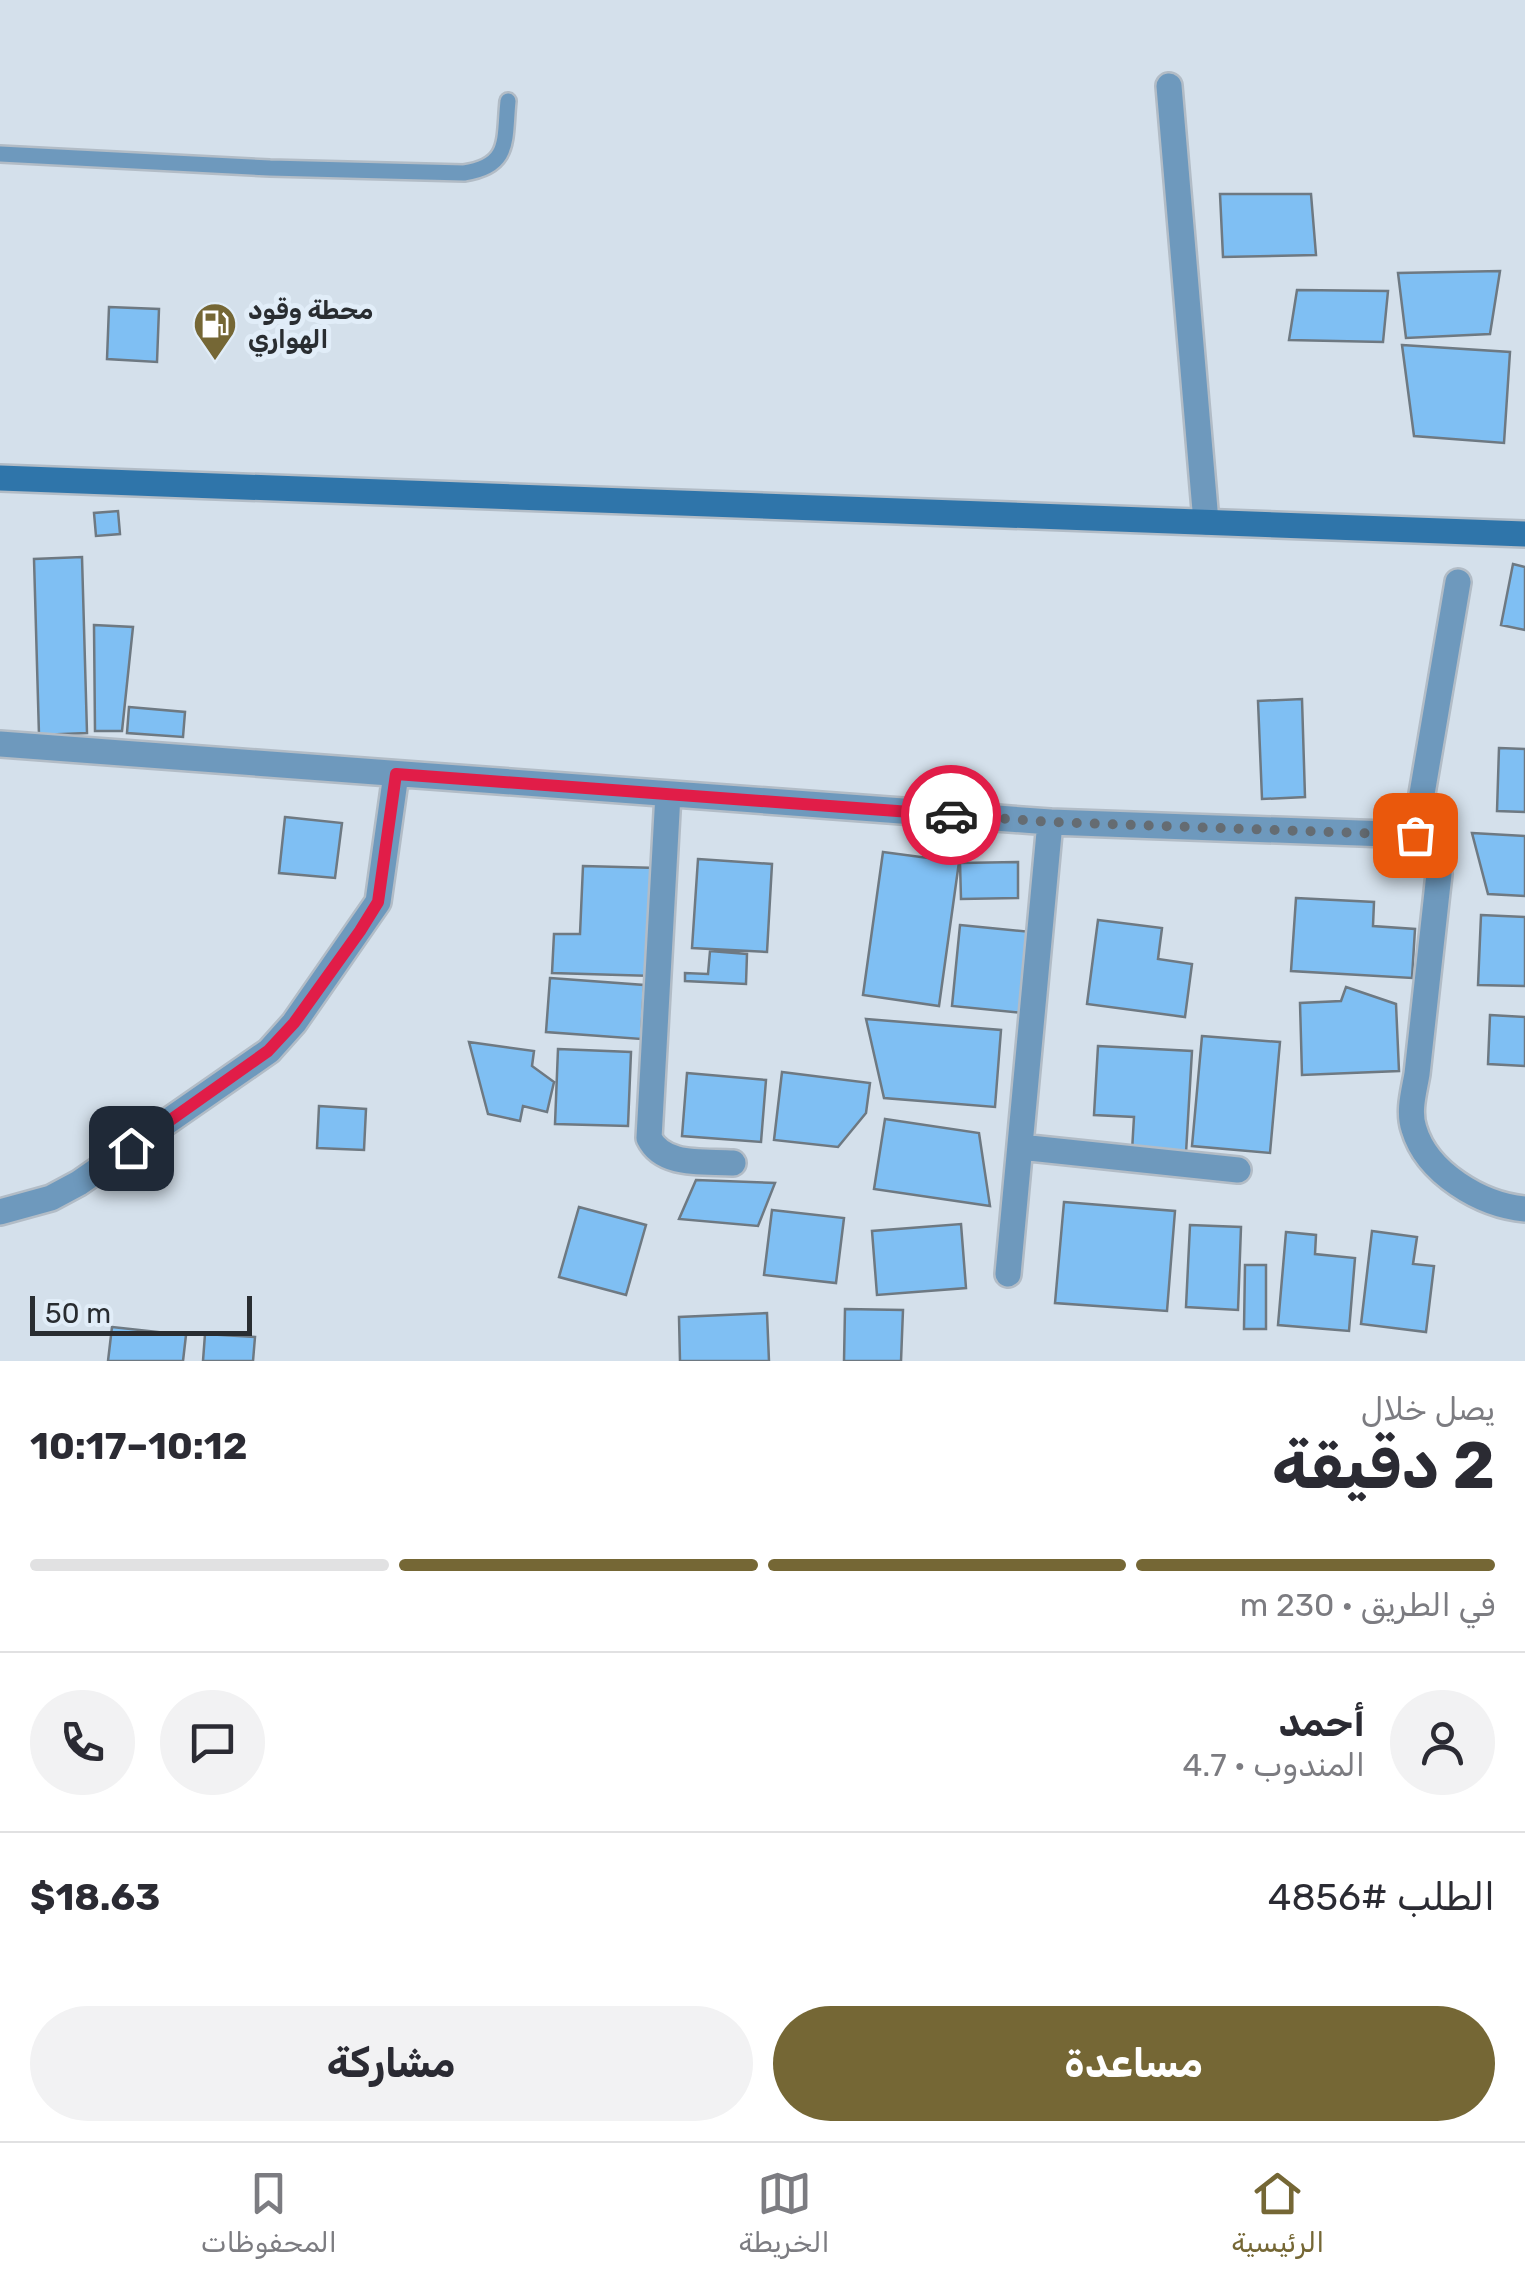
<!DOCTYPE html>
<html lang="ar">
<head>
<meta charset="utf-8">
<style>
  :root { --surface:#fff; --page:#f2f2f3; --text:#2b2b33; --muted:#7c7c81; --line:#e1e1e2; --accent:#756735 }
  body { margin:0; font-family:Rubik,Cairo,sans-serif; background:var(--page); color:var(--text); direction:rtl; height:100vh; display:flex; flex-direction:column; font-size:38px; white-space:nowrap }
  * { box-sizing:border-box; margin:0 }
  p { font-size:32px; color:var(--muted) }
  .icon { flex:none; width:55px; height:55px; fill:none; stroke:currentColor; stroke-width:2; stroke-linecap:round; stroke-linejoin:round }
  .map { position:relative; height:1361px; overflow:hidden; direction:ltr }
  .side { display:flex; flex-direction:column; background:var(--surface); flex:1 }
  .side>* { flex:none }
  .scale { position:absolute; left:30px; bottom:25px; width:222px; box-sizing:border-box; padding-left:10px; border:5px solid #292d31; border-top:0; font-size:28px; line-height:35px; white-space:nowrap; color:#292d31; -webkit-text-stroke:8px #e1edf8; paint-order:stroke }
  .pin { position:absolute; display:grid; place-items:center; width:85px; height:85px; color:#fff; margin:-42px; border-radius:20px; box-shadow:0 5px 15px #0006 }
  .courier { position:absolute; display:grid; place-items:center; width:100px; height:100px; margin:-50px; border:8px solid #e11d48; border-radius:50%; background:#fff; color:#222; box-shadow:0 2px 12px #0007 }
  .headline em { font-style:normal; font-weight:700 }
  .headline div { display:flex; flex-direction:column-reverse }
  .headline { display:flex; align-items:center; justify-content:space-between; height:170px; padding:0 30px }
  h1 { font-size:65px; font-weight:700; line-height:75px }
  .bar { display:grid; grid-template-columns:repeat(4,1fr); gap:15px 10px; align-content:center; height:120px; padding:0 30px }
  .bar i { height:12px; border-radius:8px; background:var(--line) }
  .bar .on { background:var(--accent) }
  .bar p { grid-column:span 4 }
  .line { display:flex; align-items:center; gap:25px; padding:0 30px; border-top:2px solid var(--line) }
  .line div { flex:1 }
  .round { display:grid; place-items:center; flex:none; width:105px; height:105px; border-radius:52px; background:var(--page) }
  .primary-button { display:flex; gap:20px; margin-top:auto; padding:20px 30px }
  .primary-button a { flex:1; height:115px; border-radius:60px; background:var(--accent); color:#fff; font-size:40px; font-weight:700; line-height:115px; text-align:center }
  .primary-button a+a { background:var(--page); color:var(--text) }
  .tab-bar { display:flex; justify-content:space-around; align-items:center; height:140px; border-top:2px solid var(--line); background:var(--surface); font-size:28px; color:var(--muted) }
  .tab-bar a { display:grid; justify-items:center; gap:5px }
  .tab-bar .on { color:var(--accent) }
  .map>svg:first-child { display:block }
  .building { fill:#7fbff3; stroke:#6e7982; stroke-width:2.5 }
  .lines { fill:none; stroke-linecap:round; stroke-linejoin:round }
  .lane-casing { stroke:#b2bcc6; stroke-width:20 }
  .street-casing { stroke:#b2bcc6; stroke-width:30 }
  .secondary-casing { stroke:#b2bcc6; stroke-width:30 }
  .lane { stroke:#6e99bd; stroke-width:15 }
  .street { stroke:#6e99bd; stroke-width:25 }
  .secondary { stroke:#2f75aa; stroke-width:25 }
  .done { stroke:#656c72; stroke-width:10; stroke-dasharray:0 18 }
  .route { stroke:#e11d48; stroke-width:12 }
  .labels { text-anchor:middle; stroke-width:10; stroke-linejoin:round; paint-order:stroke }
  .poi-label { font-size:25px; font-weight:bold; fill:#292d31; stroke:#e1edf8; text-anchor:start }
</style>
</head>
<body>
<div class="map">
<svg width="1525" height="1361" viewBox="0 0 1525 1361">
  <rect width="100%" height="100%" fill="#d4e0eb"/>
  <!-- building -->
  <path class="building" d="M 1220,194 L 1311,194 L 1316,255 L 1223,257 Z
    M 1500,271 L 1490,334 L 1406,338 L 1398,273 Z
    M 1297,290 L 1388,291 L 1383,342 L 1289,340 Z
    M 109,307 L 159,309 L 157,362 L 107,359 Z
    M 1402,345 L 1510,352 L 1504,443 L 1414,436 Z
    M 118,511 L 120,534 L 96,536 L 94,513 Z
    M 82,557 L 87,733 L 39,735 L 34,559 Z
    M 1513,564 L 1525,567 L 1525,630 L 1501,625 Z
    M 94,625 L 133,627 L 122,731 L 95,731 Z
    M 1302,699 L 1305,797 L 1262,799 L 1258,701 Z
    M 129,707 L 185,712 L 183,737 L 127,733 Z
    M 1499,748 L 1525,749 L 1525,812 L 1497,811 Z
    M 285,817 L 342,823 L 335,878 L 279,873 Z
    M 1472,833 L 1525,836 L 1525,896 L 1488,894 Z
    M 883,852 L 959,862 L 939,1006 L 863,995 Z
    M 698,859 L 772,864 L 767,952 L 692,948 Z
    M 1018,862 L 1018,898 L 961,899 L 960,863 Z
    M 583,866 L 658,868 L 654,976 L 552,973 L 554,934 L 580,934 Z
    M 1296,898 L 1374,902 L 1373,926 L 1415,929 L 1412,978 L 1291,971 Z
    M 1481,915 L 1525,917 L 1525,986 L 1478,985 Z
    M 1098,920 L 1162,928 L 1158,959 L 1192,964 L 1185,1017 L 1087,1004 Z
    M 960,925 L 1032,932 L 1024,1013 L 952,1006 Z
    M 710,951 L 747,954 L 746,984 L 685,981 L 685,973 L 708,974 Z
    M 550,978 L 644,985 L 641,1039 L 546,1032 Z
    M 1346,987 L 1396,1004 L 1399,1071 L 1302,1075 L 1300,1003 L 1341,1001 Z
    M 1490,1015 L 1525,1017 L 1525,1066 L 1488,1064 Z
    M 866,1019 L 1001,1030 L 995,1107 L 884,1098 Z
    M 1202,1036 L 1280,1042 L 1270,1153 L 1192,1146 Z
    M 469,1042 L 534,1051 L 532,1066 L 554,1082 L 547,1112 L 523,1106 L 520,1121 L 488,1114 Z
    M 1098,1046 L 1192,1051 L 1186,1153 L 1132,1151 L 1134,1117 L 1094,1115 Z
    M 558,1049 L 631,1052 L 628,1126 L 555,1124 Z
    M 782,1072 L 870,1083 L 866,1113 L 838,1147 L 774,1140 Z
    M 687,1073 L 766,1080 L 761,1142 L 682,1136 Z
    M 319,1106 L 366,1109 L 364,1150 L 317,1148 Z
    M 885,1119 L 979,1133 L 990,1206 L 874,1189 Z
    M 696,1180 L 775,1183 L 758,1226 L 679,1219 Z
    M 1064,1202 L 1175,1211 L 1167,1311 L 1055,1303 Z
    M 579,1207 L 646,1225 L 626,1295 L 559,1277 Z
    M 772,1210 L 844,1218 L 836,1283 L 764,1275 Z
    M 961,1224 L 966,1288 L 877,1295 L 872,1231 Z
    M 1190,1225 L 1241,1227 L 1238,1310 L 1186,1307 Z
    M 1372,1231 L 1417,1237 L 1413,1264 L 1434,1266 L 1426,1332 L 1361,1324 Z
    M 1286,1232 L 1316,1235 L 1315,1254 L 1355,1258 L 1349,1331 L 1278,1325 Z
    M 1245,1265 L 1266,1265 L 1266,1329 L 1244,1329 Z
    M 845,1309 L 903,1310 L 901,1361 L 844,1361 Z
    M 767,1313 L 769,1361 L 680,1361 L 679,1317 Z
    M 112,1327 L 186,1335 L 183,1361 L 108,1361 Z
    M 205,1334 L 255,1337 L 253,1361 L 203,1361 Z"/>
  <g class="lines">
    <!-- lane casing -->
    <g class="lane-casing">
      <path id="lane" d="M 0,154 L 270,168 L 464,173 C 511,166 504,140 508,101"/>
    </g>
    <!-- street casing -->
    <g class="street-casing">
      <path id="street" d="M 1169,86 L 1206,522
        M 0,744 L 1050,822 L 1415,835 C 1430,845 1437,855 1439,874 L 1417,1074 C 1414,1092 1408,1111 1414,1129 C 1427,1173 1481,1205 1525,1209
        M 668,794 L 649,1138 C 663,1167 704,1161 733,1163
        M 1415,835 L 1458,582
        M 1020,1147 L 1238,1170
        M 0,1212 L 51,1198 L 79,1183 L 269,1051 L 294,1023 L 378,902 L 396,774
        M 1008,1274 L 1050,822"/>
    </g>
    <!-- secondary casing -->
    <g class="secondary-casing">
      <path id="secondary" d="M 0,478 L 1525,534"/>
    </g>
    <!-- lane -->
    <use href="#lane" class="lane"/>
    <!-- street -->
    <use href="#street" class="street"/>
    <!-- secondary -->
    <use href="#secondary" class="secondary"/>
  </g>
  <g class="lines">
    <!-- done -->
    <path class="done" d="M 951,815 L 1050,822 L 1415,835"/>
    <!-- route -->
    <path class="route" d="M 131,1148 L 268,1051 L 294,1023 L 360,931 L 378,902 L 396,774 L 951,815"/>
  </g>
  <!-- icons -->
  <defs>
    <g id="fuel-pin" transform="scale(2.25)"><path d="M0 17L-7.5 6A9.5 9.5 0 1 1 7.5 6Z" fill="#756735" stroke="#e1edf8"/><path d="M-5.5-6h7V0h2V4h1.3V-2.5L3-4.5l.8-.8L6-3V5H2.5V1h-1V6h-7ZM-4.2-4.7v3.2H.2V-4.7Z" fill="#fff"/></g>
  </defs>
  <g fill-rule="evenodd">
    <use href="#fuel-pin" x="215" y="324"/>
  </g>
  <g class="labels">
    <!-- poi labels -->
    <g class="poi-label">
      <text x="248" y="319">محطة وقود<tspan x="248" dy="29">الهواري</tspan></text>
    </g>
  </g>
</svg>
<div class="scale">50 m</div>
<div class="pin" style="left:1415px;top:835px;background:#ea580c"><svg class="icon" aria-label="bag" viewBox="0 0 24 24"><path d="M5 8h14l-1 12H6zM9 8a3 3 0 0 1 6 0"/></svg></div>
<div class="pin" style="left:131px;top:1148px;background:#1f2937"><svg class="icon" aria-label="home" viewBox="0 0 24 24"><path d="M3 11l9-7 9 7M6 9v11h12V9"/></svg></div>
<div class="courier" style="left:951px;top:815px"><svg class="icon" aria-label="car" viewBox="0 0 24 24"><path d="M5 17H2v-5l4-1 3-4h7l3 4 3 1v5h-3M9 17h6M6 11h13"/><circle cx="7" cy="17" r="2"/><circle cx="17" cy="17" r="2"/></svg></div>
</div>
<section class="side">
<div class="headline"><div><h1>2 دقيقة</h1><p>يصل خلال</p></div><em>10:12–10:17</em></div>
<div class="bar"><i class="on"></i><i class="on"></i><i class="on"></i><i></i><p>في الطريق · 230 m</p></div>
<div class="line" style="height:180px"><a class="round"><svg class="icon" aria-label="person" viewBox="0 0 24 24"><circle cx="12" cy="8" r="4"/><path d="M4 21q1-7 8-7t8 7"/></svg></a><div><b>أحمد</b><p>المندوب · 4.7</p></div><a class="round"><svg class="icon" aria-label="chat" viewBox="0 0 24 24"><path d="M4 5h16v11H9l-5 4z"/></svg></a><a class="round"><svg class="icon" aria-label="phone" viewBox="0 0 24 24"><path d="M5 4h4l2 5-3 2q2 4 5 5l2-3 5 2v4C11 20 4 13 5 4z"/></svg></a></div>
<div class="line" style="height:130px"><div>الطلب #4856</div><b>$18.63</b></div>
<div class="primary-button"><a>مساعدة</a><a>مشاركة</a></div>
</section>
<nav class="tab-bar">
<a class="on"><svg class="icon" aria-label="home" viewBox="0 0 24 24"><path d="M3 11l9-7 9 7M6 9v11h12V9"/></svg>الرئيسية</a>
<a><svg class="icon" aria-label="map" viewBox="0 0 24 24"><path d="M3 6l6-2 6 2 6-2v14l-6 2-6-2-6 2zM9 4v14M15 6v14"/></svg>الخريطة</a>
<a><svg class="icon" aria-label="saved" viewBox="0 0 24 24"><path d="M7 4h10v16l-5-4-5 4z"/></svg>المحفوظات</a>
</nav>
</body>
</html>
